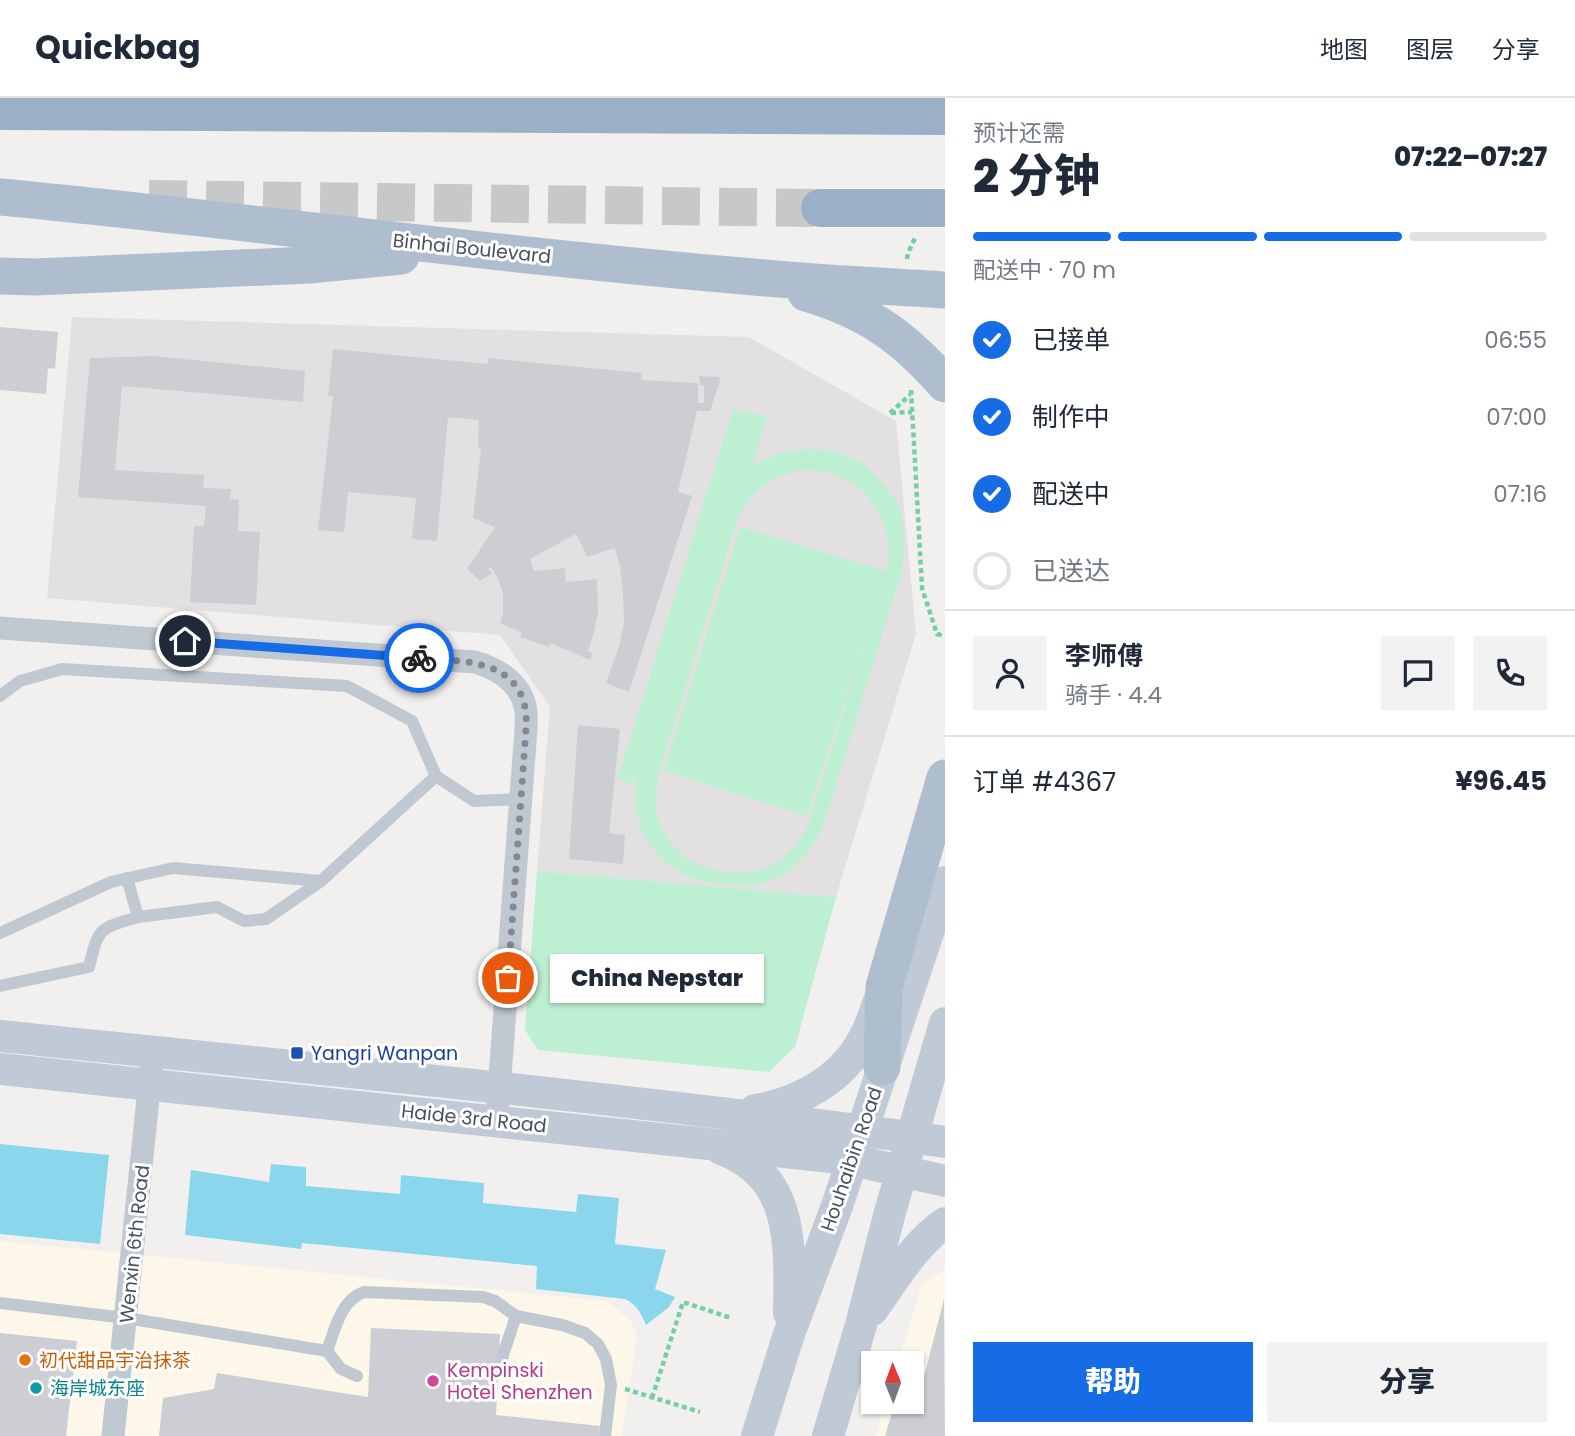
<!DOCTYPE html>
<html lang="zh">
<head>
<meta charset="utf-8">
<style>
  :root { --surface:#fff; --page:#f2f2f3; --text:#1f2937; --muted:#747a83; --line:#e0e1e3; --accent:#166ce5 }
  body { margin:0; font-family:Poppins,"Noto Sans SC",sans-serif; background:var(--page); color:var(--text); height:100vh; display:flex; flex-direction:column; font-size:26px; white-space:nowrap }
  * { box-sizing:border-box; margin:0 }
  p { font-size:23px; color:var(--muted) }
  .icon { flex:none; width:38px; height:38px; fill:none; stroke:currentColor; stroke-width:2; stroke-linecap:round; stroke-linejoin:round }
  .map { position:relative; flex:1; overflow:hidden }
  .details { display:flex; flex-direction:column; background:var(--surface); width:630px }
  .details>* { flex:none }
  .needle { width:46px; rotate:359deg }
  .tools { position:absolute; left:861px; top:1253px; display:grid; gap:14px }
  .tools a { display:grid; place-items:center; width:63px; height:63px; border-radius:0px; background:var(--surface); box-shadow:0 2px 5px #0004; font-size:35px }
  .pin { position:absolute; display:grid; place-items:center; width:60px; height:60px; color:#fff; margin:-30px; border:4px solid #fff; border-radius:50%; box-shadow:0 2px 7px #0007 }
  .courier { position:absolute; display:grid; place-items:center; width:70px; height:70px; margin:-35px; border:5px solid #166ce5; border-radius:50%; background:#fff; color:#222; box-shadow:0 2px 9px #0007 }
  .bubble { position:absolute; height:49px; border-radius:0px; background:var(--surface); box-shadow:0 2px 5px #0004; font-size:23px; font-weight:800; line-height:49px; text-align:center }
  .overview em { font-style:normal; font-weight:800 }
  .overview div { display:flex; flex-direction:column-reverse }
  .overview { display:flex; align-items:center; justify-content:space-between; height:119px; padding:0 28px }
  h1 { font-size:46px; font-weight:800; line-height:52px }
  .bar { display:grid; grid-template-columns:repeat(4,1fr); gap:10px 7px; align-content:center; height:84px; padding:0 28px }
  .bar i { height:9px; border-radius:5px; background:var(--line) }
  .bar .active { background:var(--accent) }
  .bar p { grid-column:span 4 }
  .line { display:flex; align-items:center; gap:18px; padding:0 28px; border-top:2px solid var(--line) }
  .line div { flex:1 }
  .round { display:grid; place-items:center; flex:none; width:74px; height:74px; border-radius:0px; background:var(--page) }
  ol { padding:0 28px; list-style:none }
  li { display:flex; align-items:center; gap:21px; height:77px }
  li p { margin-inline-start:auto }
  li .icon { padding:7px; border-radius:50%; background:var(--accent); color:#fff; stroke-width:4 }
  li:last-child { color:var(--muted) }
  li i { width:38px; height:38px; border:4px solid var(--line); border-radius:50% }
  .button { display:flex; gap:14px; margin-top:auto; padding:14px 28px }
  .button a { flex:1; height:80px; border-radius:0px; background:var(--accent); color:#fff; font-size:28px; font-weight:800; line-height:80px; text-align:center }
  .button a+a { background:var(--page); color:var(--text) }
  header { display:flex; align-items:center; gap:42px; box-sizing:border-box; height:98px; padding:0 35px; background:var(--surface); border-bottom:2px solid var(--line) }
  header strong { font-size:33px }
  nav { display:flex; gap:38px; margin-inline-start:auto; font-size:24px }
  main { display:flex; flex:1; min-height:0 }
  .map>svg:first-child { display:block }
  .commercial { fill:#fcf7e9 }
  .education { fill:#e3e0e1 }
  .green { fill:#bdf0d2; fill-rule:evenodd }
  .water { fill:#8ad7ed }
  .building { fill:#ccced4 }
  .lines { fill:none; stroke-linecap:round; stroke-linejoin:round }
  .trunk-tunnel { stroke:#c7c8ca; stroke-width:38; stroke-dasharray:38 19; stroke-linecap:butt }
  .path { stroke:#74cfa4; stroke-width:4.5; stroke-dasharray:5 3.5; stroke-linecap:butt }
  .service { stroke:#c0c9d1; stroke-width:12 }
  .minor { stroke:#c0c9d1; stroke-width:23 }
  .secondary { stroke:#c0cad6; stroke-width:32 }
  .primary { stroke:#afbecf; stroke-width:37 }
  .trunk { stroke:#9ab0c7; stroke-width:38 }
  .done { stroke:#838990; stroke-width:7; stroke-dasharray:0 12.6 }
  .route { stroke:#166ce5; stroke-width:9 }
  .transit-dot { fill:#1a4fb4; stroke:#fff; stroke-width:2.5 }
  .food-dot { fill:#e8710a; stroke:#fff; stroke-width:2.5 }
  .hotel-dot { fill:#d1479c; stroke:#fff; stroke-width:2.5 }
  .culture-dot { fill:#0f9aa8; stroke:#fff; stroke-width:2.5 }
  .labels { text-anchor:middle; stroke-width:6; stroke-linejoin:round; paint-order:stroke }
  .street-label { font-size:19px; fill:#47525d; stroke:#fff }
  .transit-label { font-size:19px; fill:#164399; stroke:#fff; text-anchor:start }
  .food-label { font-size:19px; fill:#c56008; stroke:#fff; text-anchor:start }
  .hotel-label { font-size:19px; fill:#b23c85; stroke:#fff; text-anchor:start }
  .culture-label { font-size:19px; fill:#0d838f; stroke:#fff; text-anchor:start }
</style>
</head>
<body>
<header>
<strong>Quickbag</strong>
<nav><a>地图</a><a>图层</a><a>分享</a></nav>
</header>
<main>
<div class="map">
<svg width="945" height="1338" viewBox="0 0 945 1338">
  <rect width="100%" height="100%" fill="#f2efef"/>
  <!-- commercial -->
  <path class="commercial" d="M 0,1143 L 608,1203 L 631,1224 L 637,1238 L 622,1338 L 0,1338 Z
    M 945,1172 L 945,1338 L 876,1338 L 886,1304 L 912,1304 L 912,1265 L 898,1265 L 922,1185 Z"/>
  <!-- education -->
  <path class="education" d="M 72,219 L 749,239 L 896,323 L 916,536 L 836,799 L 537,773 L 550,609 L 500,537 L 47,500 Z"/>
  <!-- green -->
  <path class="green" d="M 733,311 L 767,318 L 753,369 C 759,366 765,361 772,358 C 802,347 839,349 866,368 C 873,374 879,382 885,388 C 889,394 894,400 898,406 C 907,426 904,455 901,476 L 824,726 C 815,746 803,764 785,776 C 756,794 698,789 672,769 C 658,759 645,743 640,727 C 634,709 635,692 637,674 L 631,687 L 618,680 ZM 800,372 C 843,371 875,392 886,435 C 889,447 891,462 886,473 L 740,429 L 664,673 L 807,718 L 872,521 L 809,724 C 802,741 788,760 771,768 C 759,774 746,775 733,774 C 701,774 674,757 660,727 C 653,712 656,693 658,678 L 739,416 C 757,390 769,380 800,372 Z
    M 537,773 L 836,799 L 795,949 L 769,974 L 538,952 L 525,932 Z"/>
  <!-- water -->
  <path class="water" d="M 0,1046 L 109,1057 L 100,1146 L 0,1136 Z
    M 271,1066 L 306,1069 L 306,1088 L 400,1096 L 401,1077 L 484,1085 L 483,1105 L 576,1114 L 578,1096 L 619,1100 L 615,1146 L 666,1152 L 655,1191 L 675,1199 L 669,1209 L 646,1227 C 641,1215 637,1207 625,1201 L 536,1191 L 537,1168 L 302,1145 L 301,1151 L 185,1137 L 191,1072 L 269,1084 Z"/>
  <!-- building -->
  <path class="building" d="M 0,229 L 58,234 L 55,271 L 48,270 L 46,296 L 0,292 Z
    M 333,251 L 488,266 L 488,260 L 642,275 L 641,282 L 698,285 L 698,305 L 704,305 L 704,287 L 700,287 L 699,278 L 721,279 L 710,313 L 697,313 L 678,394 L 692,398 L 629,594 L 606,585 L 620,545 L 624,524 L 623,493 L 620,469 L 615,450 L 587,459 L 576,436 L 530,461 L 534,473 L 565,470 L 566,484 L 597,481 L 598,515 L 594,534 L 588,553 L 593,555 L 590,562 L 550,545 L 549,549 L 520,539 L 522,535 L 500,525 L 503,516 L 503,496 L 497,478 L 491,469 L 488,471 L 492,475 L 480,483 L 467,471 L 495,429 L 473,420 L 481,350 L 478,350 L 479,322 L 448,319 L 437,443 L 412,441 L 416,400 L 348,394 L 344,434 L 318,432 L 333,298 L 328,298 Z
    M 154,258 L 305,273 L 303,304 L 122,288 L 115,372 L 204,377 L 203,390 L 231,391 L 230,401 L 239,402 L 238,433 L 260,434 L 256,507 L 190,504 L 194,428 L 204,428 L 206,408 L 78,399 L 90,260 Z
    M 578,627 L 620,631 L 609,735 L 625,737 L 623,766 L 569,761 Z
    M 944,1201 L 945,1338 L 885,1338 L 895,1304 L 912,1304 L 912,1276 L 924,1279 Z
    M 371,1230 L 500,1236 L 496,1317 L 600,1328 L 599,1338 L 159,1338 L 163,1300 L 214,1291 L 217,1275 L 368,1299 Z
    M 0,1235 L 77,1243 L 66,1338 L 0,1338 Z"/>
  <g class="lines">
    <!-- trunk-tunnel -->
    <path class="trunk-tunnel" d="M 149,101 L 820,110"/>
    <!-- path -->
    <path class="path" d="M 907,161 L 908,155 L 915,140
      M 911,292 L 922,490 L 937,536 L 945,538
      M 890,315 L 910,297
      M 891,315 L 912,314
      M 625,1291 L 700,1314
      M 652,1300 L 683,1204 L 731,1220"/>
    <!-- service -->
    <path class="service" d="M 0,598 L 20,583 L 62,571 L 347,588 L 412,623 L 436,678
      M 127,780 L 138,819 L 217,809 L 244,823 L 266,821 L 321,783
      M 0,835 L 111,784 L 173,770 L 321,783 L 436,678 L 474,703 L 521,701
      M 0,888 L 89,869 C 99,829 98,831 138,819
      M 0,1205 L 126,1220 L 327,1253 L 341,1271 L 357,1278
      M 327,1253 C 335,1231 341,1202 364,1194 L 483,1199 L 495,1203 L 516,1218 L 562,1227 L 585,1235 L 598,1246 L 606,1261 L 611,1287 L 605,1338
      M 502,1260 L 516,1218"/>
    <!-- minor -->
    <path class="minor" d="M 0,530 L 475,564 C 498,571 519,583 525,608 C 527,615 526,624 526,631 L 498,1005
      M 113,1338 L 151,972"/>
    <!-- secondary -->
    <path class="secondary" d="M 0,938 C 315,971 631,1000 945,1044
      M 0,971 L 822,1058 L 852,1062 L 945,1083
      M 755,1012 C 799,1005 843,981 864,940 C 871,928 875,913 880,900
      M 721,1051 C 795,1078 790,1148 789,1215
      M 872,1212 C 894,1182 914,1146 945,1125
      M 757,1338 L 789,1236 L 837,1108 L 945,784
      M 828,1338 L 861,1227 L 890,1114 L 945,925"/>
    <!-- primary -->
    <path class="primary" d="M 0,99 C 252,123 502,158 754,179 C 818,185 882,188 945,192
      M 0,178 L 35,179 L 309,167 L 401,158
      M 806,195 C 867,213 903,238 945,286
      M 882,969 L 884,889 L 945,680"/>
    <!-- trunk -->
    <path class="trunk" d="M 0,13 L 945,18
      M 820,110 L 945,110"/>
  </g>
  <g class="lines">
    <!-- done -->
    <path class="done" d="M 419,560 C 457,563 515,560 525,609 C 527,616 526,624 526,631 L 508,880"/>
    <!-- route -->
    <path class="route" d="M 185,543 L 419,560"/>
  </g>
  <!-- markers -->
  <rect class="transit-dot" x="290" y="948" width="14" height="14" rx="3.5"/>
  <circle class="food-dot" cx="25" cy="1262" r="7"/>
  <circle class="hotel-dot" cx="433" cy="1283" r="7"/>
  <circle class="culture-dot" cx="36" cy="1290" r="7"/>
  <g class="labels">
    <!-- street labels -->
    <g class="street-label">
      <text transform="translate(472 150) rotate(6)" y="7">Binhai Boulevard</text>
      <text transform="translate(474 1020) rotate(6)" y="7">Haide 3rd Road</text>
      <text transform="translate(851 1061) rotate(-71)" y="7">Houhaibin Road</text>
      <text transform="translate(134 1146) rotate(-84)" y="7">Wenxin 6th Road</text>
    </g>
    <!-- transit labels -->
    <g class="transit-label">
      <text x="311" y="962">Yangri Wanpan</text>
    </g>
    <!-- food labels -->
    <g class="food-label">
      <text x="39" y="1269">初代甜品宇治抹茶</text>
    </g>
    <!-- hotel labels -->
    <g class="hotel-label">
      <text x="447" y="1279">Kempinski<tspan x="447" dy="22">Hotel Shenzhen</tspan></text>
    </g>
    <!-- culture labels -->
    <g class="culture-label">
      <text x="50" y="1297">海岸城东座</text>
    </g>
  </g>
</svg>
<div class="tools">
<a><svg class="needle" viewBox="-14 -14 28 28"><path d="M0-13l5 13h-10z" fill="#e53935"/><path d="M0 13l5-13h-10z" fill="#747a83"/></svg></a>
</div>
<div class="pin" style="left:508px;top:880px;background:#ea580c"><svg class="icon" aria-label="bag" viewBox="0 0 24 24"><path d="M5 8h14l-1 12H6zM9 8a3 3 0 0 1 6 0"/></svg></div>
<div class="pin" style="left:185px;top:543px;background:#1f2937"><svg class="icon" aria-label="home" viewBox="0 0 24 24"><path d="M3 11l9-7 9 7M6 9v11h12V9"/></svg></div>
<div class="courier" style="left:419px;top:560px"><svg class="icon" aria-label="bike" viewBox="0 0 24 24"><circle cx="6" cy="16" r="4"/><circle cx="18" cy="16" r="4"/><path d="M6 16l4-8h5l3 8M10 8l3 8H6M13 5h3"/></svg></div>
<div class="bubble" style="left:550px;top:856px;width:214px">China Nepstar</div>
</div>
<section class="details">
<div class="overview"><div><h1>2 分钟</h1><p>预计还需</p></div><em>07:22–07:27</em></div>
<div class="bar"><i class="active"></i><i class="active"></i><i class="active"></i><i></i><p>配送中 · 70 m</p></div>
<ol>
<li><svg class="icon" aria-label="check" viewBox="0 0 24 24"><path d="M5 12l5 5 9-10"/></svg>已接单<p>06:55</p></li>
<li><svg class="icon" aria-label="check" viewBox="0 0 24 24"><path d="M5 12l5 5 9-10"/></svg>制作中<p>07:00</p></li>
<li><svg class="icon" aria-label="check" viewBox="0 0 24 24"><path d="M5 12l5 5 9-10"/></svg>配送中<p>07:16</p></li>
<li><i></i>已送达</li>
</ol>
<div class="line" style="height:126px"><a class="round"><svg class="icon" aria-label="person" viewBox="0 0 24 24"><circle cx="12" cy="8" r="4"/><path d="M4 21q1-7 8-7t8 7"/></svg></a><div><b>李师傅</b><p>骑手 · 4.4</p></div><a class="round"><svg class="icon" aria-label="chat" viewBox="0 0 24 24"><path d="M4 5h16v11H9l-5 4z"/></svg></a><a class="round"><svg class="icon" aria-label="phone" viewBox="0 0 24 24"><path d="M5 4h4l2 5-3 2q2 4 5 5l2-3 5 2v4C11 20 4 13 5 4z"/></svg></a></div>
<div class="line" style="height:91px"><div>订单 #4367</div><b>¥96.45</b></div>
<div class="button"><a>帮助</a><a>分享</a></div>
</section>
</main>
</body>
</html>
